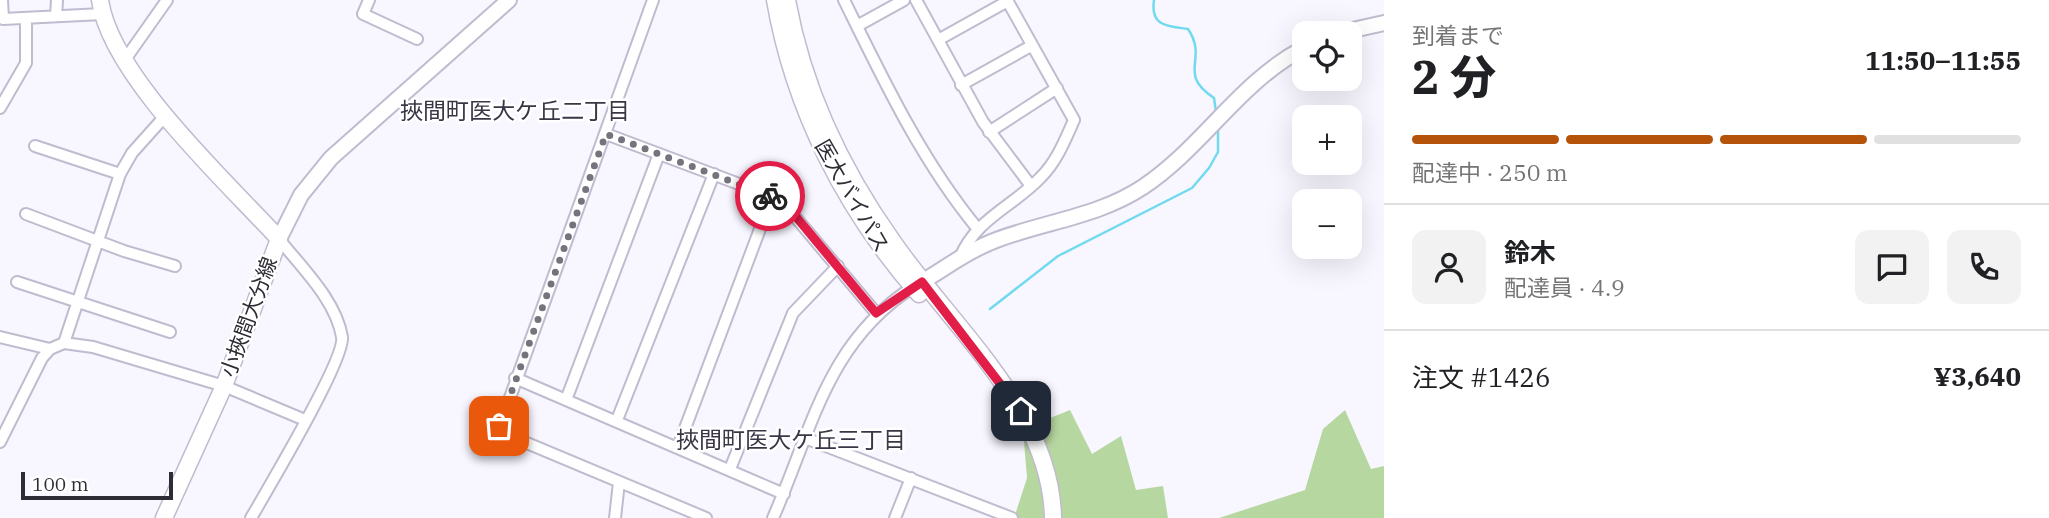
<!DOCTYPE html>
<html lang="ja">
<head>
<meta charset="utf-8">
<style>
  :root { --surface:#fff; --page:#f2f2f2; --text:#202124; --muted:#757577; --line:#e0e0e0; --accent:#b45309 }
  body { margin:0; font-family:"IBM Plex Serif","Noto Sans JP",serif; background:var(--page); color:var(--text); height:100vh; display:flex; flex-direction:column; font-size:26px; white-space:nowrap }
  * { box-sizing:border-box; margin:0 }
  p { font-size:23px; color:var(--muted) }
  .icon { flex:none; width:38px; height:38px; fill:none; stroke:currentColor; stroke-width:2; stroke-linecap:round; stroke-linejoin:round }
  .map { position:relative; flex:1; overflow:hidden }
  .side { display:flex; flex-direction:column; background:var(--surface); width:665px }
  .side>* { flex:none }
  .buttons { position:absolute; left:1292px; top:21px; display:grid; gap:14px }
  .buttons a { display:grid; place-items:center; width:70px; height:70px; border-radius:14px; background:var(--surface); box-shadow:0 7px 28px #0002; font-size:35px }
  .scale { position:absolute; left:21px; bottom:18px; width:152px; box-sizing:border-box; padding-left:7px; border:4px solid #2e2c34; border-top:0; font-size:19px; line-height:24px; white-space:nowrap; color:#2e2c34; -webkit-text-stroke:5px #fff; paint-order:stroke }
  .pin { position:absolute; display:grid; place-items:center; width:60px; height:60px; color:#fff; margin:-30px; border-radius:14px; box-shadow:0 4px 10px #0006 }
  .courier { position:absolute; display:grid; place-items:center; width:70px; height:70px; margin:-35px; border:5px solid #e11d48; border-radius:50%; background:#fff; color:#222; box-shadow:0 2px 9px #0007 }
  .headline em { font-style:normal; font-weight:800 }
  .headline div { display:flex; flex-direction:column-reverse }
  .headline { display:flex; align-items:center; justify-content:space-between; height:119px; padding:0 28px }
  h1 { font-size:46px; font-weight:800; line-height:52px }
  .bar { display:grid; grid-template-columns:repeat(4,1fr); gap:10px 7px; align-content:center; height:84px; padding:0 28px }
  .bar i { height:9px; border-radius:5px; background:var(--line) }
  .bar .selected { background:var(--accent) }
  .bar p { grid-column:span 4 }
  .line { display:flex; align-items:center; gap:18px; padding:0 28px; border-top:2px solid var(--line) }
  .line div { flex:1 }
  .round { display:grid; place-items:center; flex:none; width:74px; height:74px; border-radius:14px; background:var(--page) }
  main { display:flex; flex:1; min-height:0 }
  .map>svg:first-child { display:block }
  .green { fill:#b7d7a1 }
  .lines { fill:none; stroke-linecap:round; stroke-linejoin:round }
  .stream { stroke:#71daef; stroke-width:2.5 }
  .minor-casing { stroke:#c1bbcf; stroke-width:14 }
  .tertiary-casing { stroke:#c1bbcf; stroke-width:18 }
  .secondary-casing { stroke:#c1bbcf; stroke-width:19 }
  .minor { stroke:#fff; stroke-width:10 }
  .tertiary { stroke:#fff; stroke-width:14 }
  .secondary { stroke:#fff; stroke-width:16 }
  .done { stroke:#75737b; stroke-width:7; stroke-dasharray:0 12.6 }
  .route { stroke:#e11d48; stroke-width:9 }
  .labels { text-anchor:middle; stroke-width:5; stroke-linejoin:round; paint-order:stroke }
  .street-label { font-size:21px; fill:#2e2c34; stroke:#fff }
  .neighbourhood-label { font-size:23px; fill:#3b3646; stroke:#fff }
</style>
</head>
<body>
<main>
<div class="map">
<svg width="1384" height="518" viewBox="0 0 1384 518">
  <rect width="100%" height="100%" fill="#f8f6ff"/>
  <!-- green -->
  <path class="green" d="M 1070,410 L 1092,454 L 1121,436 L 1136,490 L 1163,486 L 1168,518 L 1014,518 L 1027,478 L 1023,429 Z
    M 1345,410 L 1371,469 L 1384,466 L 1384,518 L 1219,518 L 1305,490 L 1323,429 Z"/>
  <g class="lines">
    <!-- stream -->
    <path class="stream" d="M 1154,0 C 1150,27 1168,26 1188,29 C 1209,60 1176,73 1214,98 L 1216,112
      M 990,309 L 1058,256 L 1192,188 L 1209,168 L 1218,152 L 1218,125"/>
    <!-- minor casing -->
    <g class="minor-casing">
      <path id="minor" d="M 2,0 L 3,19 L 102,14
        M 369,0 L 363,14 L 417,39
        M 653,0 L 498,431 L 706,518
        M 844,0 C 883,79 921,160 977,228
        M 916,0 L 983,122 L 1031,186
        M 56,16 L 57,0
        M 857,26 L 904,0
        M 938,40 L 1008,1
        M 124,61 L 167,0
        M 961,85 L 1031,46
        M 0,108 L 26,63 L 26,18
        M 989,132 L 1057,88
        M 606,134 L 755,190 L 787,207 L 876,313
        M 35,146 L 120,174
        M 26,214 L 124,251 L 175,266
        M 960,258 C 975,219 1014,206 1041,177 C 1057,161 1065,140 1074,120 L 1007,0
        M 17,282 L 170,332
        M 0,337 L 50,349
        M 64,343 L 120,174 L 132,153 L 166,115
        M 515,378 L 784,494
        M 566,400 L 659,154
        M 617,420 L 714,174
        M 805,438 L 1012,518
        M 0,442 L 42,358 L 50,349 L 64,343 L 93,347 L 224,386 L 305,420
        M 678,447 L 772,197
        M 730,469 L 793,313 L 838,266
        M 251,518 C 266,492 346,358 342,337 C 336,300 301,267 279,239
        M 615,518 L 619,482
        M 773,518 C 812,430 826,343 913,287
        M 895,518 L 911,478"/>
    </g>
    <!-- tertiary casing -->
    <g class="tertiary-casing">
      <path id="tertiary" d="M 1339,33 L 1384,23
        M 279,239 L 301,195 L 331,158 L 509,0
        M 915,286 C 943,270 968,250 999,239 C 1048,221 1099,216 1143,187 C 1203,147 1239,82 1304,48"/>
    </g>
    <!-- secondary casing -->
    <g class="secondary-casing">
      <path id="secondary" d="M 100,0 C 110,75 227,182 279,239 L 224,386 L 164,518
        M 775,0 C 794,110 846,211 919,294
        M 787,0 C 803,89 841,169 893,242 C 951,326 1051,410 1053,518"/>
    </g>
    <!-- minor -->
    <use href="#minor" class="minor"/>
    <!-- tertiary -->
    <use href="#tertiary" class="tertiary"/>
    <!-- secondary -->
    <use href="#secondary" class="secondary"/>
  </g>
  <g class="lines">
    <!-- done -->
    <path class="done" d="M 499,426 L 606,134 L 770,196"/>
    <!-- route -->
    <path class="route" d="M 770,196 L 788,207 L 876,313 L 922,282 L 1021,411"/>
  </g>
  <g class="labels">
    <!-- street labels -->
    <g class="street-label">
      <text transform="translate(852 196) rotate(60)" y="7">医大バイパス</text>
      <text transform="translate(249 317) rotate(-70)" y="7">小挾間大分線</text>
    </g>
    <!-- neighbourhood labels -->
    <g class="neighbourhood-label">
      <text x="515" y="119">挾間町医大ケ丘二丁目</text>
      <text x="791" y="448">挾間町医大ケ丘三丁目</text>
    </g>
  </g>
</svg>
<div class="buttons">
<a><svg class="icon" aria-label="locate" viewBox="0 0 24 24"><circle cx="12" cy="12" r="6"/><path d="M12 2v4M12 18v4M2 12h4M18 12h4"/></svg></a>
<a>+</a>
<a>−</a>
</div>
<div class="scale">100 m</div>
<div class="pin" style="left:499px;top:426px;background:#ea580c"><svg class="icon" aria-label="bag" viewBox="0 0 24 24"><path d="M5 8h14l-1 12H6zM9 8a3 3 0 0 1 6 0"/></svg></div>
<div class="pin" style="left:1021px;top:411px;background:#1f2937"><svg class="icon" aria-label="home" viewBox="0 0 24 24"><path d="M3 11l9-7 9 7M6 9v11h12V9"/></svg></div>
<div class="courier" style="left:770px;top:196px"><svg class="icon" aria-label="bike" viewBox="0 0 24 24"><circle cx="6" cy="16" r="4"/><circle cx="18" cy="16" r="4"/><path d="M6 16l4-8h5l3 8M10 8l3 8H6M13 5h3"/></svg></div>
</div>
<section class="side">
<div class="headline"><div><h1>2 分</h1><p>到着まで</p></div><em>11:50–11:55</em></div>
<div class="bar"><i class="selected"></i><i class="selected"></i><i class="selected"></i><i></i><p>配達中 · 250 m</p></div>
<div class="line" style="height:126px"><a class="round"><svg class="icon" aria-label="person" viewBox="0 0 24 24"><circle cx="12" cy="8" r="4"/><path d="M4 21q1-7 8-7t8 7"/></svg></a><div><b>鈴木</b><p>配達員 · 4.9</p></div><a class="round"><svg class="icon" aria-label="chat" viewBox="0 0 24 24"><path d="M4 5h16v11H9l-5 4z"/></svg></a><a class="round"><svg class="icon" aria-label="phone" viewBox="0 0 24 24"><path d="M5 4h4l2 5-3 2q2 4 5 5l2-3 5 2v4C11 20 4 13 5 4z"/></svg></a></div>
<div class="line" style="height:91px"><div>注文 #1426</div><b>¥3,640</b></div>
</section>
</main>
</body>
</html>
